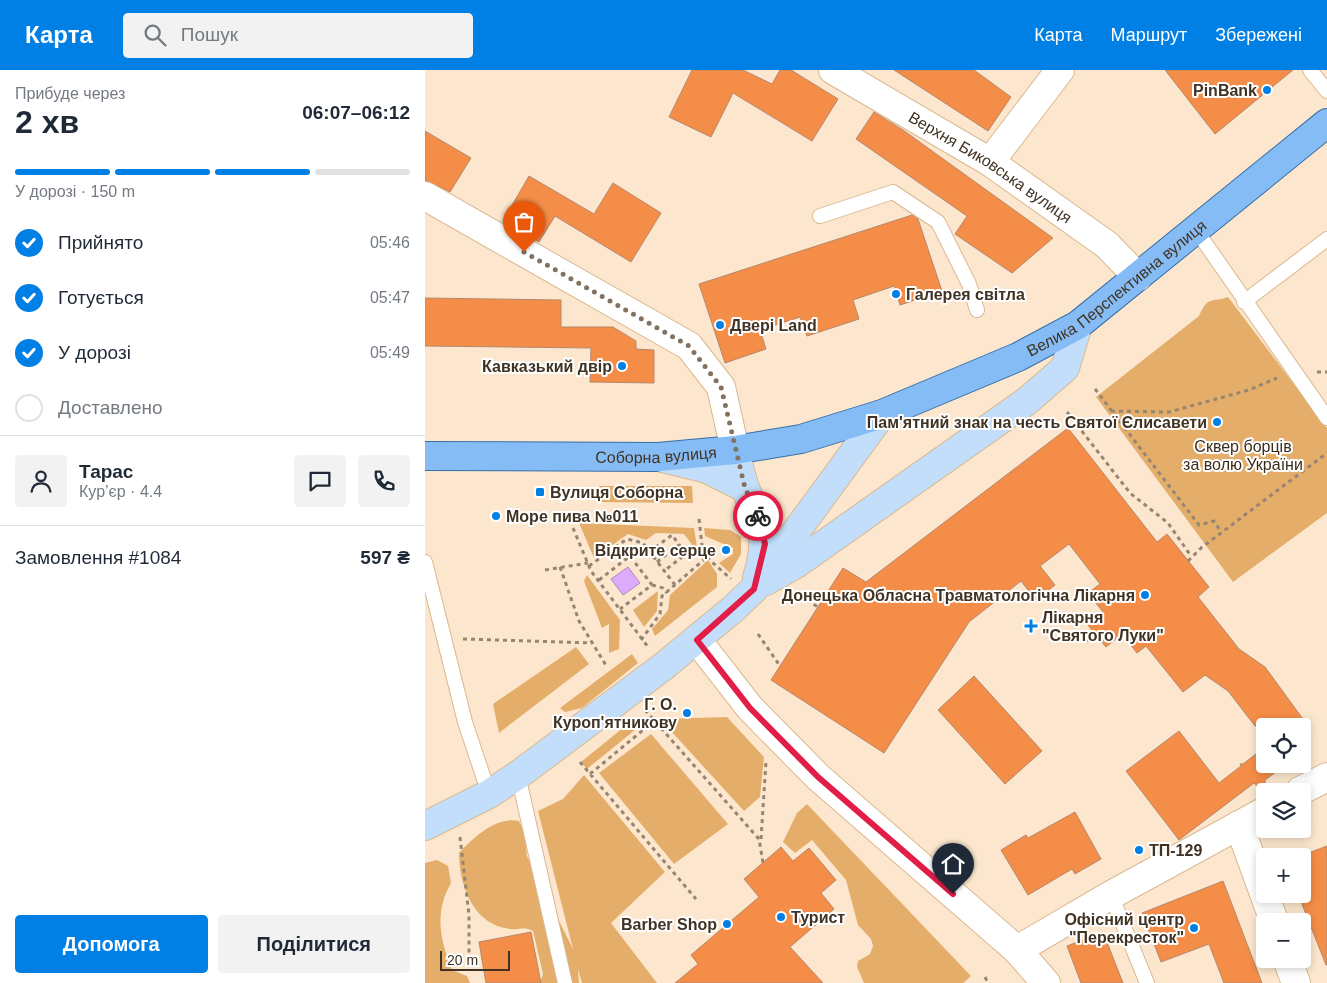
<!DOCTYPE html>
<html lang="uk">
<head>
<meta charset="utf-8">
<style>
  :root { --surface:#fff; --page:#f2f2f3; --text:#1f2937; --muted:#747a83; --line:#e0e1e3; --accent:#007fe5 }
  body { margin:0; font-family:Arial,sans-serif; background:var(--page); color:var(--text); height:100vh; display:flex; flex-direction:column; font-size:19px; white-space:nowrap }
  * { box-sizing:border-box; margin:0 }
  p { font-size:16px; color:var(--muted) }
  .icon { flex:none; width:28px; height:28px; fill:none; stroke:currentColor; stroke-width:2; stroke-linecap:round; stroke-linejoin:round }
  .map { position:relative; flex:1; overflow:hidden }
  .details { display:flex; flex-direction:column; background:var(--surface); width:425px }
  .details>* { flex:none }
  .buttons { position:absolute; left:831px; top:648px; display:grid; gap:10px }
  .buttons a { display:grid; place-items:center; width:55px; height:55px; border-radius:5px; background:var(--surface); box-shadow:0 2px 8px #0003; font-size:25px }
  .scale { position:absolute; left:15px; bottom:12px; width:70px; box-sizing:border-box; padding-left:5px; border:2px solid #413323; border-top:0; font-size:14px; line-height:18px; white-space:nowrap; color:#413323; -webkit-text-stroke:4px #fff; paint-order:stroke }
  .pin { position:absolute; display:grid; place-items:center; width:42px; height:42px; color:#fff; margin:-51px -21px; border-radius:50% 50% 50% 0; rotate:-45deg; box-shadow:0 0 5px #0007 }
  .pin .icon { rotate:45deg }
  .courier { position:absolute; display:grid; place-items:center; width:50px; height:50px; margin:-25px; border:4px solid #e11d48; border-radius:50%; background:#fff; color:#222; box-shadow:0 1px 6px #0007 }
  .headline em { font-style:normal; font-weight:800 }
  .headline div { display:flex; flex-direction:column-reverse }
  .headline { display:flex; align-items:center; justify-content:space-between; height:85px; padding:0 15px }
  h1 { font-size:32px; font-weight:800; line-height:38px }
  .bar { display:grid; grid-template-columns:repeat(4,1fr); gap:8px 5px; align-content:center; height:60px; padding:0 15px }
  .bar i { height:6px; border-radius:4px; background:var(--line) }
  .bar .on { background:var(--accent) }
  .bar p { grid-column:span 4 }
  .line { display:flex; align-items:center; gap:12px; padding:0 15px; border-top:1px solid var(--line) }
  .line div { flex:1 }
  .round { display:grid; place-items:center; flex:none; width:52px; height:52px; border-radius:5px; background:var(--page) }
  ol { padding:0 15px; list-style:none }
  li { display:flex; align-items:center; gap:15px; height:55px }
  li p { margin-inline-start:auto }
  li .icon { padding:5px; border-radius:50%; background:var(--accent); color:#fff; stroke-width:4 }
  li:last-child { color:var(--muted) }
  li i { width:28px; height:28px; border:2px solid var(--line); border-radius:50% }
  .button { display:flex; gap:10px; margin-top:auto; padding:10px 15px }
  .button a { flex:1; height:58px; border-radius:5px; background:var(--accent); color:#fff; font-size:20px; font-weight:800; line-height:58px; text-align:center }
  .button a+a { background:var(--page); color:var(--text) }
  header { display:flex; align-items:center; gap:30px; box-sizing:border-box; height:70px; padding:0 25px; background:var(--accent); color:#fff }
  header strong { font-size:24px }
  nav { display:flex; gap:28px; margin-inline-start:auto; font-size:18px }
  .search { width:350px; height:45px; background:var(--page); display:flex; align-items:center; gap:12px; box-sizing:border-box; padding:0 18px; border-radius:5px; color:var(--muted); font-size:19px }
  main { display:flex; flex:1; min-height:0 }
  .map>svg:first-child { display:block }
  .green { fill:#e4ae6a }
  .water { fill:#ddabfb; stroke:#ae87ba }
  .building { fill:#f48d47; stroke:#b4886d }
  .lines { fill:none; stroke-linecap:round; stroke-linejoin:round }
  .service-casing { stroke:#dab88f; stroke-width:16 }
  .minor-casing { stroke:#dab88f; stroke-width:30 }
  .tertiary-casing { stroke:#dab88f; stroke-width:30 }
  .secondary-casing { stroke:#dab88f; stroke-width:30 }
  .primary-casing { stroke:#386fa7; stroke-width:30 }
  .path { stroke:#968571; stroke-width:3; stroke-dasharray:4 4; stroke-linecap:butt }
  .service { stroke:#fff; stroke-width:14 }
  .minor { stroke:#fff; stroke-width:28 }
  .tertiary { stroke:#fff; stroke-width:28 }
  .secondary { stroke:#c2defa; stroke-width:28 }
  .primary { stroke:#85bcf5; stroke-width:28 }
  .done { stroke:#82725f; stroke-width:5; stroke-dasharray:0 9 }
  .route { stroke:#e11d48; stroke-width:6 }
  .poi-dot { fill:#007fe5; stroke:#fff; stroke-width:2 }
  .labels { text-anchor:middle; stroke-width:4; stroke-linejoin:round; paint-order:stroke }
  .poi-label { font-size:16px; font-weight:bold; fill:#413323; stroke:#fff; text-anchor:end }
  .street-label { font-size:16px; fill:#413323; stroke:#fff }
  .park-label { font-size:16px; fill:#3b2c1b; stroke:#fff }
</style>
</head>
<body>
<header>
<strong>Карта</strong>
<div class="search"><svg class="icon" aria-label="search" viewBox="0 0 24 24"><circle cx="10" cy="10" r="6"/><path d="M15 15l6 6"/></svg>Пошук</div>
<nav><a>Карта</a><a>Маршрут</a><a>Збережені</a></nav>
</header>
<main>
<section class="details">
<div class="headline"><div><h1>2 хв</h1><p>Прибуде через</p></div><em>06:07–06:12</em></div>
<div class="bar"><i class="on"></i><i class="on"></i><i class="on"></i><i></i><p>У дорозі · 150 m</p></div>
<ol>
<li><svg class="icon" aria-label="check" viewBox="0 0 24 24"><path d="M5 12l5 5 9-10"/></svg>Прийнято<p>05:46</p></li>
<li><svg class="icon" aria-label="check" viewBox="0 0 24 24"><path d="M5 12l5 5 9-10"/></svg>Готується<p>05:47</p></li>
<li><svg class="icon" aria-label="check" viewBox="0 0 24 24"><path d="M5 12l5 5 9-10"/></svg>У дорозі<p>05:49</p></li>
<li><i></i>Доставлено</li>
</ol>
<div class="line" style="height:90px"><a class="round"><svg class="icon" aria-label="person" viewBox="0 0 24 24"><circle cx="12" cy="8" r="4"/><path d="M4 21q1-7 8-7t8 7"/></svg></a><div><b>Тарас</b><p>Кур’єр · 4.4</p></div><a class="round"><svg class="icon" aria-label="chat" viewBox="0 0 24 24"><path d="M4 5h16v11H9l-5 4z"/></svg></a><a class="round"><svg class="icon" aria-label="phone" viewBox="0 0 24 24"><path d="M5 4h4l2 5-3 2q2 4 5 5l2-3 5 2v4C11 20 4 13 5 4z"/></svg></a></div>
<div class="line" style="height:65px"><div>Замовлення #1084</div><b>597 ₴</b></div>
<div class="button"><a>Допомога</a><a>Поділитися</a></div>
</section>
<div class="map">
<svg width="902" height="913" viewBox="0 0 902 913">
  <rect width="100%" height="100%" fill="#fce7ce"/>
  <!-- green -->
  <path class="green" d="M 803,227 L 902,358 L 902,443 L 808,512 L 671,327 L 774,246 C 783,225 787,233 803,227 Z
    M 174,416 L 267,416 L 268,433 L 174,432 Z
    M 154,453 L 269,458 L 273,483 L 259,464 L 231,463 L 221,470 L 203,464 L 169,488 Z
    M 279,458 L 305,460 L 316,467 L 316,484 L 305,503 L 294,493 L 308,484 L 308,478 L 280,466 Z
    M 283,490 L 292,504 L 292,517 L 230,566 L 227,559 L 243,540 L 245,525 Z
    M 162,505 L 195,550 L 194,579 L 184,583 L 184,554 L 177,558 L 159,511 Z
    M 233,521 L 232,541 L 219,557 L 208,540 Z
    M 151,577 L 164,594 L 74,663 L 68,634 Z
    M 207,584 L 213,593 L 157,638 L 140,642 L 135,638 Z
    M 302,647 L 339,687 L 335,727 L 319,741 L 235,649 Z
    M 204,653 L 210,660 L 162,699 L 156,692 Z
    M 226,664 L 303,754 L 249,794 L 174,703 Z
    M 159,705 L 240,802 L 186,853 L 232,913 L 157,913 L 153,899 L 154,913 L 115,913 L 118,904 L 108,861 C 99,856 94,860 85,859 C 48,855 34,815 34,783 C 49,767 72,746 94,751 L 99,761 L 102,786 L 148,879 L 113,741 L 138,729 Z
    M 382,734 L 546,906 L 538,913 L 439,913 L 432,897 L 433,891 L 445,884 L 448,876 L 446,869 L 433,855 L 421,810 L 387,770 L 370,783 L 358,772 L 372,743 Z
    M 12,790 L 23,796 L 26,813 C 9,843 15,869 27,900 L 42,906 L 45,913 L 0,913 L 0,793 Z"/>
  <!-- water -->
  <path class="water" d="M 203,497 L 215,513 L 198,525 L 186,509 Z"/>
  <!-- building -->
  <path class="building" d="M 267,0 L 318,0 L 347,14 L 355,0 L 366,0 L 413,29 L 387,71 L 308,23 L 286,67 L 244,47 Z
    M 469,0 L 549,0 L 586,27 L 563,61 Z
    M 740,0 L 868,0 L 790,64 Z
    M 449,42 L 478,60 L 628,168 L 587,203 L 530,164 L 542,146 L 431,69 Z
    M 0,61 L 46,88 L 25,122 L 0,110 Z
    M 104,106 L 169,144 L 188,113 L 236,143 L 206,192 L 130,146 L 114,172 L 78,151 Z
    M 487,145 L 493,149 L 517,221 L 475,235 L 469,216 L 428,230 L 434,249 L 382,266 L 375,247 L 335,260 L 341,279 L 300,293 L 274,214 Z
    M 0,228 L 136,230 L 136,257 L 188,257 L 211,271 L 211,279 L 229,280 L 229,313 L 165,312 L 166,278 L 0,276 Z
    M 643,358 L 732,472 L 742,464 L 784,517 L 773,527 L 814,579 L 840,597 L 883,656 L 830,656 L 803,621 L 780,605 L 758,622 L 721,576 L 712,583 L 697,564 L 681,577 L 662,554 L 678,542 L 663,523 L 675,514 L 644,474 L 615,496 L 630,515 L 611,530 L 596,511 L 544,552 L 459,683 L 346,610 L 418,498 L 441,512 Z
    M 549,606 L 617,681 L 580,714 L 513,640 Z
    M 754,661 L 794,713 L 816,696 L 815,694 L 818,694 L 840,677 L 840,694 L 862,694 L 840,710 L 840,725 L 829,713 L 754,770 L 701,701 Z
    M 650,742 L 676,789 L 650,804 L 647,799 L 603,825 L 576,780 L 601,765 L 603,768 Z
    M 902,776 L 902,895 L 901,895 L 873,824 L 878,824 L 878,785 Z
    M 356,777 L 368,791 L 384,778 L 411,810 L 396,823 L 409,839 L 365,877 L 398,913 L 250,913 L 273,894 L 266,885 L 334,827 L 319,809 Z
    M 798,811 L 803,824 L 837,913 L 799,913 L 784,874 L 736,892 L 717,843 Z
    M 106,862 L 116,913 L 61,913 L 54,872 Z
    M 678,862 L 698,913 L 656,913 L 642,876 Z"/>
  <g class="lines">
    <!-- service casing -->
    <g class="service-casing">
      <path id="service" d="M 885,0 L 902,21
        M 395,146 L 468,122 L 513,152 L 544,214 L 552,240
        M 771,160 L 902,348
        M 819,232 L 902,169
        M 0,492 L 40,652 L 64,724
        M 93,705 L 140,913
        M 686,825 L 722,913"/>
    </g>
    <!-- minor casing -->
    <g class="minor-casing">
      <g id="minor">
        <path id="s1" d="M 408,0 L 565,92 L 682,175 L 713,207"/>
        <path d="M 565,92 L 635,0"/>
        <path d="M 0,126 L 264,276 L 296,317 L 310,380"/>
        <path d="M 875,721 L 902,707"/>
        <path d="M 814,755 L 849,851"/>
        <path d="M 592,880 L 686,825 L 840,741"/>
        <path d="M 862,889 L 871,913"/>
      </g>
    </g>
    <!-- tertiary casing -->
    <g class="tertiary-casing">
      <path id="tertiary" d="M 272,570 L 325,638 L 393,707 L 592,880 L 621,913"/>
    </g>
    <!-- secondary casing -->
    <g class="secondary-casing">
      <path id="secondary" d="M 310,380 C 313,393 316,406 320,418 C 336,457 345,464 332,508
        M 237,388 L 282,399 L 320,418
        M 341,511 L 371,494 L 602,331 L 640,298 L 653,255
        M 0,756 L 64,724 L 93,705 L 239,596 L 308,539 L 329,519 L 457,344"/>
    </g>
    <!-- primary casing -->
    <g class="primary-casing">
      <g id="primary">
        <path id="s2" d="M 0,386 L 233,387 L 310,380 L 376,369 L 457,344 L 593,287 L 653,255 L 902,53"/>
      </g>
    </g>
    <!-- path -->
    <path class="path" d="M 892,302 L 902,302
      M 670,319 L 774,455 L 789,451 L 796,462
      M 686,341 L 744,342 L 824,320 L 852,308
      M 642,342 L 705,423 L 743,453 L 766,486
      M 274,449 L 278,484 L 306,509
      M 148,458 L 166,501 L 223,577
      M 224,482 L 247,465 L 261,484 L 239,501
      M 763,491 L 776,478 L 902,383
      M 232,492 L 254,475
      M 164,496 L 202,469 L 218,473 L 250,515
      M 135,497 L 154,551 L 182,597
      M 120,500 L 163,493
      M 174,510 L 205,486 L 227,515 L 195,539
      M 227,515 L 238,518 L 242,523
      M 375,526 L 393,537
      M 333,564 L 355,596
      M 38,569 L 167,573
      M 216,570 L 235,544 L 237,526 L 282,487
      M 662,571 L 671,565
      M 220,640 L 334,769 L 338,793
      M 155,692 L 271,829
      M 165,704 L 229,651
      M 35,767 L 44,845 L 44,892
      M 336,769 L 341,692
      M 560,907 L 563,913"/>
    <!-- service -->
    <use href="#service" class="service"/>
    <!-- minor -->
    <use href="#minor" class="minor"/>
    <!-- tertiary -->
    <use href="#tertiary" class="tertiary"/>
    <!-- secondary -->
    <use href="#secondary" class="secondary"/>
    <!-- primary -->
    <use href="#primary" class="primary"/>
  </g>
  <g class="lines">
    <!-- done -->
    <path class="done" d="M 99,182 L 264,276 L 296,317 L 320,418 L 333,446"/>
    <!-- route -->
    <path class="route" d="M 333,446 L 340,474 L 329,519 L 272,570 L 325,638 L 393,707 L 528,824"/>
  </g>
  <!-- markers -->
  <g class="poi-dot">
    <circle cx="842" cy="20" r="5"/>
    <circle cx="471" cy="224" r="5"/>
    <circle cx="295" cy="255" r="5"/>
    <circle cx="197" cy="296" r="5"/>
    <circle cx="792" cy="352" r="5"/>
    <rect x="110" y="417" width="10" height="10" rx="2.5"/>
    <circle cx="71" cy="446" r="5"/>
    <circle cx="301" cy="480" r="5"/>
    <circle cx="720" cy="525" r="5"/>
    <path d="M603.5 548.5h5v5h5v5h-5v5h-5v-5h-5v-5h5z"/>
    <circle cx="262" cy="643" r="5"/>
    <circle cx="714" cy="780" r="5"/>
    <circle cx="356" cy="847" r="5"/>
    <circle cx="302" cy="854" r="5"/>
    <circle cx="769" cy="858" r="5"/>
  </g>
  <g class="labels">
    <!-- poi labels -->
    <g class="poi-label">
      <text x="832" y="26">PinBank</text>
      <text x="481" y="230" text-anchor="start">Галерея світла</text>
      <text x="305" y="261" text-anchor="start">Двері Land</text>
      <text x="187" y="302">Кавказький двір</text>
      <text x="782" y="358">Пам'ятний знак на честь Святої Єлисавети</text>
      <text x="125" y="428" text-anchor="start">Вулиця Соборна</text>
      <text x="81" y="452" text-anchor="start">Море пива №011</text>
      <text x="291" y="486">Відкрите серце</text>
      <text x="710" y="531">Донецька Обласна Травматологічна Лікарня</text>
      <text x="617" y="553" text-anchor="start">Лікарня<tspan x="617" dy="18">"Святого Луки"</tspan></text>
      <text x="252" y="640">Г. О.<tspan x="252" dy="18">Куроп'ятникову</tspan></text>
      <text x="724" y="786" text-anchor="start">ТП-129</text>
      <text x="366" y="853" text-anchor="start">Турист</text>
      <text x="759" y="855">Офісний центр<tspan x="759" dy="18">"Перекресток"</tspan></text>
      <text x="292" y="860">Barber Shop</text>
    </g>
    <!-- street labels -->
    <g class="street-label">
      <text dy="6" stroke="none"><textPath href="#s1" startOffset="185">Верхня Биковська вулиця</textPath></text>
      <text dy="6" stroke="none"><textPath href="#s2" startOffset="730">Велика Перспективна вулиця</textPath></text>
      <text dy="6" stroke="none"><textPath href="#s2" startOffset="231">Соборна вулиця</textPath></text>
    </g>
    <!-- park labels -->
    <g class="park-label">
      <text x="818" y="382">Сквер борців<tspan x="818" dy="18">за волю України</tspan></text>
    </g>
  </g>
</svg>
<div class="buttons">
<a><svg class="icon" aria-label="locate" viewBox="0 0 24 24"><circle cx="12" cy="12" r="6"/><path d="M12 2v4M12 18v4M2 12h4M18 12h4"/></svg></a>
<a><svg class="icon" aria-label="layers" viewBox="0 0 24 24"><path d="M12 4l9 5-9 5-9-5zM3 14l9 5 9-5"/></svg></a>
<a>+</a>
<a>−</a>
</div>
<div class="scale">20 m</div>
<div class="pin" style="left:99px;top:182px;background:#ea580c"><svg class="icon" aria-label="bag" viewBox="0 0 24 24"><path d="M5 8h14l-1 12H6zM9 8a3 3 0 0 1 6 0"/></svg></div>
<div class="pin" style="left:528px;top:824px;background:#1f2937"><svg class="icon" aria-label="home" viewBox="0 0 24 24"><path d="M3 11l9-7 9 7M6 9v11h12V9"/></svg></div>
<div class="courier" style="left:333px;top:446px"><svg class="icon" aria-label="bike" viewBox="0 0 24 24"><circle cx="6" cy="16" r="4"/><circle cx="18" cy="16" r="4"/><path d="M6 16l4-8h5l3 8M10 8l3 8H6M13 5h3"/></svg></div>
</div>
</main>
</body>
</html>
